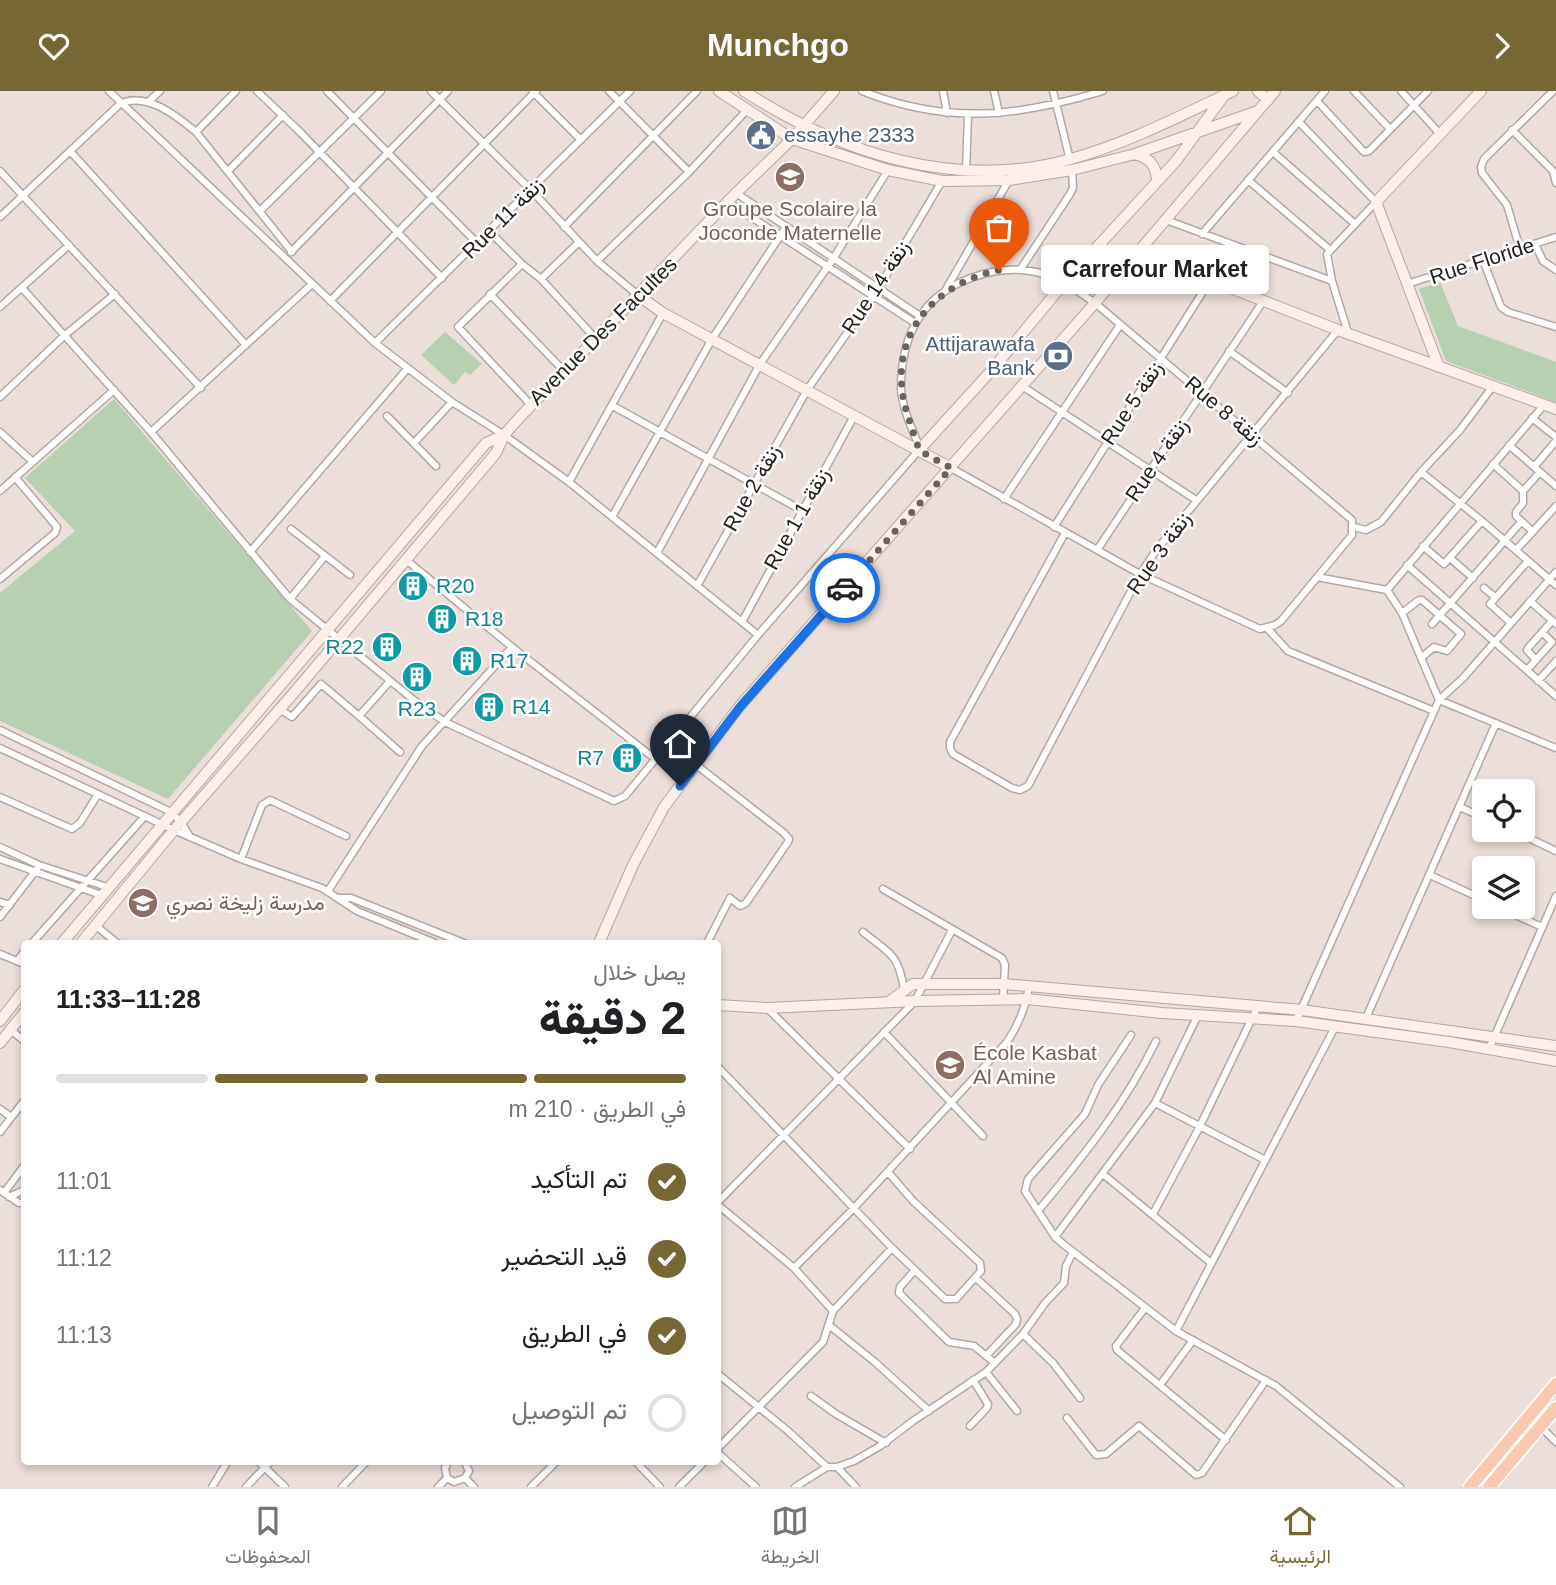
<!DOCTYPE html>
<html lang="ar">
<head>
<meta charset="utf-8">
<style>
  :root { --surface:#fff; --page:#f2f2f2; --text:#202124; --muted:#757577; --line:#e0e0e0; --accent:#766735 }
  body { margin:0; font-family:Arial,Vazirmatn,sans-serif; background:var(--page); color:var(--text); direction:rtl; height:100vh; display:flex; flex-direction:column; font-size:26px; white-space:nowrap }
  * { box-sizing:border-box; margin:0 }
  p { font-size:23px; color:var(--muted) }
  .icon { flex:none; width:38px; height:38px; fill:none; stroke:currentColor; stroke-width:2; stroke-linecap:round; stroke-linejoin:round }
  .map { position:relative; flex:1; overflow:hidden; direction:ltr }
  .details { position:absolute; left:21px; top:849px; width:700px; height:525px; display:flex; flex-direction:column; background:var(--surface); border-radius:7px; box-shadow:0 4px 10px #0003; direction:rtl }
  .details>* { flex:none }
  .fabs { position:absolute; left:1472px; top:688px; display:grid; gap:14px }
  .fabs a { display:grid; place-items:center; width:63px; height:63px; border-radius:7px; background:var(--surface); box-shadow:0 4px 10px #0003; font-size:35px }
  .pin { position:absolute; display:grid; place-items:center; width:60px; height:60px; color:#fff; margin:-72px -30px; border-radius:50% 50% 50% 0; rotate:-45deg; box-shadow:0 0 7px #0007 }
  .pin .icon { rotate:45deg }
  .courier { position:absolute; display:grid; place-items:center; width:70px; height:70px; margin:-35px; border:5px solid #1a73e8; border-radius:50%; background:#fff; color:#222; box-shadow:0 2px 9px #0007 }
  .bubble { position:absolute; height:49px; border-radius:7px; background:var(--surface); box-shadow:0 4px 10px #0003; font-size:23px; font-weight:800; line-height:49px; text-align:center; direction:rtl }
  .headline em { font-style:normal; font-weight:800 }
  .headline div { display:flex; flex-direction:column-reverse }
  .headline { display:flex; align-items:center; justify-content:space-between; height:119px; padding:0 35px }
  h1 { font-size:46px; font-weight:800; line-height:52px }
  .bar { display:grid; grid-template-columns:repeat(4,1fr); gap:10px 7px; align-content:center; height:84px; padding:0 35px }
  .bar i { height:9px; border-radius:5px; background:var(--line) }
  .bar .current { background:var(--accent) }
  .bar p { grid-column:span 4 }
  ol { padding:0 35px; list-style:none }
  li { display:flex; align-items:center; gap:21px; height:77px }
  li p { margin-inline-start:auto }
  li .icon { padding:7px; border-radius:50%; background:var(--accent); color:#fff; stroke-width:4 }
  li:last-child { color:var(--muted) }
  li i { width:38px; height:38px; border:4px solid var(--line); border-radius:50% }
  header { display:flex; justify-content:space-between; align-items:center; height:91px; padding:0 35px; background:var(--accent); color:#fff; font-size:32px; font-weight:800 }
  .tabs { display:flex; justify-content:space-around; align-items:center; height:98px; border-top:2px solid var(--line); background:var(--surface); font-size:19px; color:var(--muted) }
  .tabs a { display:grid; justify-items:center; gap:4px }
  .tabs .current { color:var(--accent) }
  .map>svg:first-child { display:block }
  .green { fill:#b7d0b1 }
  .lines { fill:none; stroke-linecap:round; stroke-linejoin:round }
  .street-casing { stroke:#b4a7a2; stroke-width:9 }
  .secondary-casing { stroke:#b4a7a2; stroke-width:12 }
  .highway-casing { stroke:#fff; stroke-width:15 }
  .street { stroke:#fff; stroke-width:6 }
  .secondary { stroke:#fdefe8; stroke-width:10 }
  .highway { stroke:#f9cab1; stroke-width:12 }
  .done { stroke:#6b625f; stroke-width:7; stroke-dasharray:0 12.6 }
  .route { stroke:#1a73e8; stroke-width:9 }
  .labels { text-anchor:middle; stroke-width:5; stroke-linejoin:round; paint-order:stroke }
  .service-label { font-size:21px; fill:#4e5e75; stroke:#fff; text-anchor:start }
  .education-label { font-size:21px; fill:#785e54; stroke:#fff; text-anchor:start }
  .street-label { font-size:21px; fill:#25201e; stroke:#fff }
  .culture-label { font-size:21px; fill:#0d838f; stroke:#fff; text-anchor:start }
</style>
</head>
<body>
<header><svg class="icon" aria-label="forward" viewBox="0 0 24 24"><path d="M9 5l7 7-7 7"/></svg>Munchgo<svg class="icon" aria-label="heart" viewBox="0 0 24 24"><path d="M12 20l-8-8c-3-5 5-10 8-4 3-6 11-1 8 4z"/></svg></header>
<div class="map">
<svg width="1556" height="1396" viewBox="0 0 1556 1396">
  <rect width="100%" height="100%" fill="#ecded9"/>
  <!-- green -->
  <path class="green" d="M 1440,191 L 1458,235 L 1556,271 L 1556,311 L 1446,270 L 1419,198 Z
    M 445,241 L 482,273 L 470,284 L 465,281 L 454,294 L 421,264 Z
    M 114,308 L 312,540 L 168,708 L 0,630 L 0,502 L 75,440 L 25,387 Z"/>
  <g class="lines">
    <!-- street casing -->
    <g class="street-casing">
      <path id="street" d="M 109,0 L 375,252 L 452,311 L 504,344 L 569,391 L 758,544
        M 257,0 L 300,41 L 442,187
        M 327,0 L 477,152
        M 431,0 L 531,99 L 597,170 L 639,205
        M 609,0 L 689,81
        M 862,0 C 947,34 1017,26 1103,0
        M 943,0 L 947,22
        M 994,0 L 999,22
        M 1053,0 L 1070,69
        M 1354,0 L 1390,38
        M 1401,0 L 1440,43
        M 533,1 L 581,49
        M 149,10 L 160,0
        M 1317,10 L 1364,61 L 1369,60 L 1428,0
        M 1299,31 L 1376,111 L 1327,163 L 1332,190 L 1348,242
        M 1512,39 L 1553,80 L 1556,92
        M 196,41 L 236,0
        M 70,60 L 246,254
        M 1273,61 L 1355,133
        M 229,79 L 283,24
        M 0,80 L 201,297
        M 966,80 L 968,24
        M 1248,89 L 1330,159
        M 736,102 L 920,225
        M 728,111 L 915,232
        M 260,120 L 381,0
        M 0,126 L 120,13 C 146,0 177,25 196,41 L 292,161
        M 1166,129 L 1332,190
        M 564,136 L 697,0
        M 489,140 L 522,173 L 541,188 L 596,248
        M 1202,143 L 1325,0
        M 1535,153 L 1543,170 L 1556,179
        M 1520,158 L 1507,114 L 1482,82 L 1481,76 L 1484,68 L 1553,0
        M 291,161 L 448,0
        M 1483,169 L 1501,216 L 1508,221 L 1556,236
        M 597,170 L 689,81 L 747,19
        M 522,173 L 458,236 L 531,314
        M 1020,179 L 1070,103 L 1073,97 L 1072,79
        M 541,188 L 579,151
        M 1407,193 L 1556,146
        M 22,197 L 151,341 L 290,508 L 415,610 L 445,631 L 614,710 L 625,705 L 758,544 L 920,358 C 913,339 902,318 901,297 C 901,274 905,250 917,230 C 941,189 999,170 1044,183 C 1064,189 1079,201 1095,212 L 1352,429 L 1352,444 L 1281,530 L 1275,534 L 1260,538 L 1140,483 L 951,377
        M 945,200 L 1009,89
        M 490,203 L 564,280
        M 330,210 L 536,0
        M 0,216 L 69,154
        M 375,252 L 630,0
        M 1229,260 L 1288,302
        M 1022,295 L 1196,409
        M 0,306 L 65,244 L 115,203
        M 1544,314 L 1387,499 L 1402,522 L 1439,609 L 1556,657
        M 613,315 L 801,419
        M 387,325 L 436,375
        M 1532,327 L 1556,346
        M 0,341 L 33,371
        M 151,341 L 312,193
        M 414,352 L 452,311
        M 1509,354 L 1556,395
        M 1493,373 L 1523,400 L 1540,381
        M 1534,376 L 1556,350
        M 1421,381 L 1482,430 L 1556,494
        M 569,391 L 663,222
        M 0,400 L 114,299
        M 1523,400 L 1523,412 L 1516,421 L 1516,425 L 1532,440
        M 1004,408 L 1120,234
        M 612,426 L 712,248 L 786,136
        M 1054,436 L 1211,188
        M 1354,436 L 1366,439 L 1381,431 L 1421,381 L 1460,339 L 1493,295
        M 291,438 L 350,484
        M 1065,442 L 950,651 L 950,657 L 953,663 L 1012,697 L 1020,699 L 1028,695 L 1140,483 L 1158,457 L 1338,239
        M 1423,455 L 1444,473 L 1482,430
        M 1097,459 L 1264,209
        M 1516,459 L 1556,415
        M 250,461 L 407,278
        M 657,462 L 760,273 L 833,168 L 888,79
        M 1450,467 L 1473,487
        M 405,468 L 512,556 L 654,667
        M 1407,474 L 1556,605
        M 1317,486 L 1387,499
        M 0,488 L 55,442 L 57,436 L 15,386
        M 697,495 L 807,299 L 878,198 L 942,90
        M 1484,497 L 1495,506
        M 290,508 L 325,465
        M 1530,510 L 1556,533
        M 1402,522 L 1419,509 L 1422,509 L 1461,543 L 1447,560 L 1434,556 L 1421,567
        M 742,531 L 854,325
        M 1511,532 L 1490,513 L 1528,470
        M 1432,533 L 1521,431
        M 1267,537 L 1288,560 L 1434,620
        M 1536,569 L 1527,559 L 1528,557 L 1552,530
        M 1527,579 L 1552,551 L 1542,541
        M 1538,590 L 1556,570
        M 279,618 L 292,626 L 321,593 L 359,625 L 390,590
        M 359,625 L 400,661
        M 0,639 L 171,721 L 181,731 L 190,746
        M 0,657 L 174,739 L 241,768 L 322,797 L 357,820 L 435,852
        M 695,673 L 784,742 L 789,748 L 788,751 L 746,812 L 740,815 L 730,807 L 707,852
        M 0,706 L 72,738 L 80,732 L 98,703
        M 1460,716 L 1484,727
        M 1510,738 L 1556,760
        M 0,756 L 39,774 L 107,796
        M 0,768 L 101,804
        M 241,768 L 262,714 L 270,709 L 346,745
        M 1430,784 L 1484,809
        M 883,798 L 1002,867 L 1005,874 L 1003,908
        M 328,800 L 422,655 L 512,556
        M 339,807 L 351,807 L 464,852
        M 0,811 L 10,814
        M 1498,816 L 1542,836
        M 0,826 L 37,778
        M 95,834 L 117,852
        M 863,841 C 890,863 898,862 904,898
        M 32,852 L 145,725
        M 0,863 L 24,873
        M 17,870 L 24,861
        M 767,917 L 910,1058
        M 1366,927 L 1496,632
        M 1296,930 L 1439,609 L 1463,587 L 1556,481
        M 11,939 L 24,950
        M 884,941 L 983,1045
        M 1131,944 L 1098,994 L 1085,1023 L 1028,1088 L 1025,1100 L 1055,1146 L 1063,1153 L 1176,1240 L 1276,1295 L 1400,1396
        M 1489,958 L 1556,805
        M 718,976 L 892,1157 L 945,1208 L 956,1208 L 981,1180 L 980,1172 L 913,1110 L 888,1081
        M 1155,1012 L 1265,1069
        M 0,1018 L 11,1026
        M 0,1041 L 24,1010
        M 1103,1083 L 1211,1172
        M 0,1099 L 19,1112 L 24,1112
        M 4,1102 L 24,1075
        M 9,1106 L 24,1099
        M 718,1111 L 915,910 L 952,839
        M 718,1114 L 794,1177 L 833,1220
        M 1038,1120 C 1082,1067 1126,1012 1156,950
        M 1153,1123 L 1200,1035 L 1258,915
        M 1055,1146 L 1155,1012 L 1198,924
        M 794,1177 L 854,1117 L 1007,951 C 1019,933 1026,916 1029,895
        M 915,1179 L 900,1196 L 899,1202 L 949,1251 L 974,1255 L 995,1272
        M 976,1187 L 1015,1223 L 1017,1228 L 1016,1233 L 986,1265
        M 1145,1217 L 1116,1255 L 1117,1259 L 1226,1349
        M 829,1234 L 876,1272 L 929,1320
        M 1176,1240 L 1335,936
        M 1023,1243 L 1053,1272 L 1080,1307
        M 986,1281 L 1017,1320
        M 718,1283 L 788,1340 L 827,1376 L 795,1396
        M 1160,1294 L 1193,1249
        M 811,1305 L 836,1323 L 886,1352
        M 1067,1327 L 1096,1364 L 1106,1363 L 1139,1335 L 1196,1384 L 1202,1382 L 1266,1289
        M 970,1335 L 987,1317 L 988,1313 L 973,1289
        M 1540,1335 L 1556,1351
        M 718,1357 L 823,1251 L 833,1220 L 892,1157
        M 718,1362 L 756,1396
        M 258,1370 L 285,1396
        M 635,1370 L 660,1396
        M 827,1376 L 837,1376 L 854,1370 L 880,1355 L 913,1330 L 986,1281 L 1023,1243 L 1045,1212 L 1064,1192 L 1066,1175 L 1073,1161
        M 837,1376 L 856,1396
        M 447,1387 L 454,1391 L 465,1387 L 469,1380 L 464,1370
        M 447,1387 L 445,1377 L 449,1370
        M 465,1387 L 474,1396
        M 212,1396 L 228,1370
        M 246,1396 L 271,1370
        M 342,1396 L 367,1370
        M 438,1396 L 447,1387
        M 531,1396 L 557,1370
        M 679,1396 L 705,1370"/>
    </g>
    <!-- secondary casing -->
    <g class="secondary-casing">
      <path id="secondary" d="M 719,0 L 792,48 L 888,79 L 942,90 L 1009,89 L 1072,79 L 1135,63 L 1255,21
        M 744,0 C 841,63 957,100 1071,68 C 1128,52 1180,25 1233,0
        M 1258,0 L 1268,9
        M 1136,63 C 1150,68 1155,73 1157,88
        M 1139,161 L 1338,239 L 1556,318
        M 639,205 L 663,222 L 951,377
        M 1439,276 L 1376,111 L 1481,0
        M 920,358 L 991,280 L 1065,191 L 1176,70 L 1223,6
        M 62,852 L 486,352 L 504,344
        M 81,852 L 174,739 L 292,604 L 496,362 L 504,344 L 520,326 L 736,102 L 792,48 L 834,0
        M 599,852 L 633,774 L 664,716 L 739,616 L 1095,212 L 1275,0
        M 890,910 L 913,893 L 1004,893 L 1302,919 L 1556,955
        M 718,914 L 767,917 L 915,910 L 1027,908 L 1162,922 L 1296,930 L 1449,951 L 1556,970
        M 0,930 L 24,899
        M 0,952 L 24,922"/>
    </g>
    <!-- highway casing -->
    <g class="highway-casing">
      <path id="highway" d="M 1470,1396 L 1556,1293
        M 1489,1396 L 1556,1317"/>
    </g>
    <!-- street -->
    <use href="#street" class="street"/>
    <!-- secondary -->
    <use href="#secondary" class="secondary"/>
    <!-- highway -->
    <use href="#highway" class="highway"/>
  </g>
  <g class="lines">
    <!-- done -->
    <path class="done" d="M 845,497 L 951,377 C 942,371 925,365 919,357 C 915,350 913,339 910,331 C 882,257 924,195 999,179"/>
    <!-- route -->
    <path class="route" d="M 680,695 L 740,616 L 845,497"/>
  </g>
  <!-- icons -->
  <defs>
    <g id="civic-disc" transform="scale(1.575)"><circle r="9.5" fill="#5c6f8a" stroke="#fff"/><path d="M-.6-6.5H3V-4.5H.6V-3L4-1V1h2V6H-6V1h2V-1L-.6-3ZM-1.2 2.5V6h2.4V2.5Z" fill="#fff"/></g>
    <g id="school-disc" transform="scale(1.575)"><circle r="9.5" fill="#8d6e63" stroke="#fff"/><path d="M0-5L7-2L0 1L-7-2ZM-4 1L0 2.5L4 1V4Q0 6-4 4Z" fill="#fff"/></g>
    <g id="bank-disc" transform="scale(1.575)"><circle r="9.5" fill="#5c6f8a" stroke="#fff"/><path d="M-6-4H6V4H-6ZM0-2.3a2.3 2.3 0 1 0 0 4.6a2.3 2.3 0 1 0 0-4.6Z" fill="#fff"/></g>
    <g id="building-disc" transform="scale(1.575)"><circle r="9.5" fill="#0f9aa8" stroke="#fff"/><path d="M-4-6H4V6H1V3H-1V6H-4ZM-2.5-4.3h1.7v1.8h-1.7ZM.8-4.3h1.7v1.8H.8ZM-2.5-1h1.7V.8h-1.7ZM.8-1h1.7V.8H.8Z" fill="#fff"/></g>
  </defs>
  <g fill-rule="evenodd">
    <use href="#civic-disc" x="761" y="44"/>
    <use href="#school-disc" x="790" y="86"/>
    <use href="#bank-disc" x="1058" y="265"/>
    <use href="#building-disc" x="413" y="495"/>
    <use href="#building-disc" x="442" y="528"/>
    <use href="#building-disc" x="387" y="556"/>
    <use href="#building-disc" x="467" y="570"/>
    <use href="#building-disc" x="417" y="586"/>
    <use href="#building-disc" x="489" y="616"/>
    <use href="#building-disc" x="627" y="667"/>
    <use href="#school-disc" x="143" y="812"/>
    <use href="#school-disc" x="950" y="974"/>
  </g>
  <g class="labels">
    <!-- service labels -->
    <g class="service-label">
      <text x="784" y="51">essayhe 2333</text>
      <text x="1035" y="260" text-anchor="end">Attijarawafa<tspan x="1035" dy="24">Bank</tspan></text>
    </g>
    <!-- education labels -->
    <g class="education-label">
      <text x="790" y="125" text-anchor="middle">Groupe Scolaire la<tspan x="790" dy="24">Joconde Maternelle</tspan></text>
      <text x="166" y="819">مدرسة زليخة نصري</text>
      <text x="973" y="969">École Kasbat<tspan x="973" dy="24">Al Amine</tspan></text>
    </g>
    <!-- street labels -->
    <g class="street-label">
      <text transform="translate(503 127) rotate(-45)" y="7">Rue 11 زنقة</text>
      <text transform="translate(1482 170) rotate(-18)" y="7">Rue Floride</text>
      <text transform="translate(876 196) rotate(-57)" y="7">Rue 14 زنقة</text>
      <text transform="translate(603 240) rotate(-45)" y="7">Avenue Des Facultes</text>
      <text transform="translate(1132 312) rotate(-57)" y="7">Rue 5 زنقة</text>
      <text transform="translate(1224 320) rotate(40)" y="7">Rue 8 زنقة</text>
      <text transform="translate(1157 369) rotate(-56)" y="7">Rue 4 زنقة</text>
      <text transform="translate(752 397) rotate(-61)" y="7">Rue 2 زنقة</text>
      <text transform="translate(797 428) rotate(-61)" y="7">Rue 1 زنقة 1</text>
      <text transform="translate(1159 462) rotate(-55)" y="7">Rue 3 زنقة</text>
    </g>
    <!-- culture labels -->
    <g class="culture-label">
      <text x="436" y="502">R20</text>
      <text x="465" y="535">R18</text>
      <text x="364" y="563" text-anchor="end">R22</text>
      <text x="490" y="577">R17</text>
      <text x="512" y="623">R14</text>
      <text x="417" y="625" text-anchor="middle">R23</text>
      <text x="604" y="674" text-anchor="end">R7</text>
    </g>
  </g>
</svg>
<div class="fabs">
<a><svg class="icon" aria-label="locate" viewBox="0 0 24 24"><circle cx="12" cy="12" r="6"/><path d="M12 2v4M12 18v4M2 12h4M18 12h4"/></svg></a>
<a><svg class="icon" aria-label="layers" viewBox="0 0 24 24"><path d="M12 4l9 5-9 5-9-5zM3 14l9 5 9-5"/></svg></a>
</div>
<div class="pin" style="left:999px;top:179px;background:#ea580c"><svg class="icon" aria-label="bag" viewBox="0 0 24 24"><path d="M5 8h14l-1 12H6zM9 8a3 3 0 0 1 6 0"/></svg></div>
<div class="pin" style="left:680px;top:695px;background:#1f2937"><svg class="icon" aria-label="home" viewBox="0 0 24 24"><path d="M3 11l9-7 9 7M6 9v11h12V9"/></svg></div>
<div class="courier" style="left:845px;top:497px"><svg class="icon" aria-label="car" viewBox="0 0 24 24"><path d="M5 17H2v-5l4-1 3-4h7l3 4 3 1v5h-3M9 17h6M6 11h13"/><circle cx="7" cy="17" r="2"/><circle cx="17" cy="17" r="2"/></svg></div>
<div class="bubble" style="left:1041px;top:154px;width:228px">Carrefour Market</div>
<section class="details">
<div class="headline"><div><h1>2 دقيقة</h1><p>يصل خلال</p></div><em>11:28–11:33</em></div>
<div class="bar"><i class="current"></i><i class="current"></i><i class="current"></i><i></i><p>في الطريق · 210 m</p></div>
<ol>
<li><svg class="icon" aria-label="check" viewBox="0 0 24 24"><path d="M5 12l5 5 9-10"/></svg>تم التأكيد<p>11:01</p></li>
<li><svg class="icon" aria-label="check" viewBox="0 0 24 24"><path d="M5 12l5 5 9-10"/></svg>قيد التحضير<p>11:12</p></li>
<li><svg class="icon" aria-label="check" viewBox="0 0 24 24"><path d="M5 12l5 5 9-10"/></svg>في الطريق<p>11:13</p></li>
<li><i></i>تم التوصيل</li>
</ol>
</section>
</div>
<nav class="tabs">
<a class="current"><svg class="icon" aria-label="home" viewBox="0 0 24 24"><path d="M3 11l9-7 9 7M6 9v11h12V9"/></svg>الرئيسية</a>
<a><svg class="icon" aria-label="map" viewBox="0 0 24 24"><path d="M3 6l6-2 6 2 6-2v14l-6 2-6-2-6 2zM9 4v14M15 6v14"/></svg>الخريطة</a>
<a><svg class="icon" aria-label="saved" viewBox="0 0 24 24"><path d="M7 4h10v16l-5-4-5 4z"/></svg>المحفوظات</a>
</nav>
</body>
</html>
